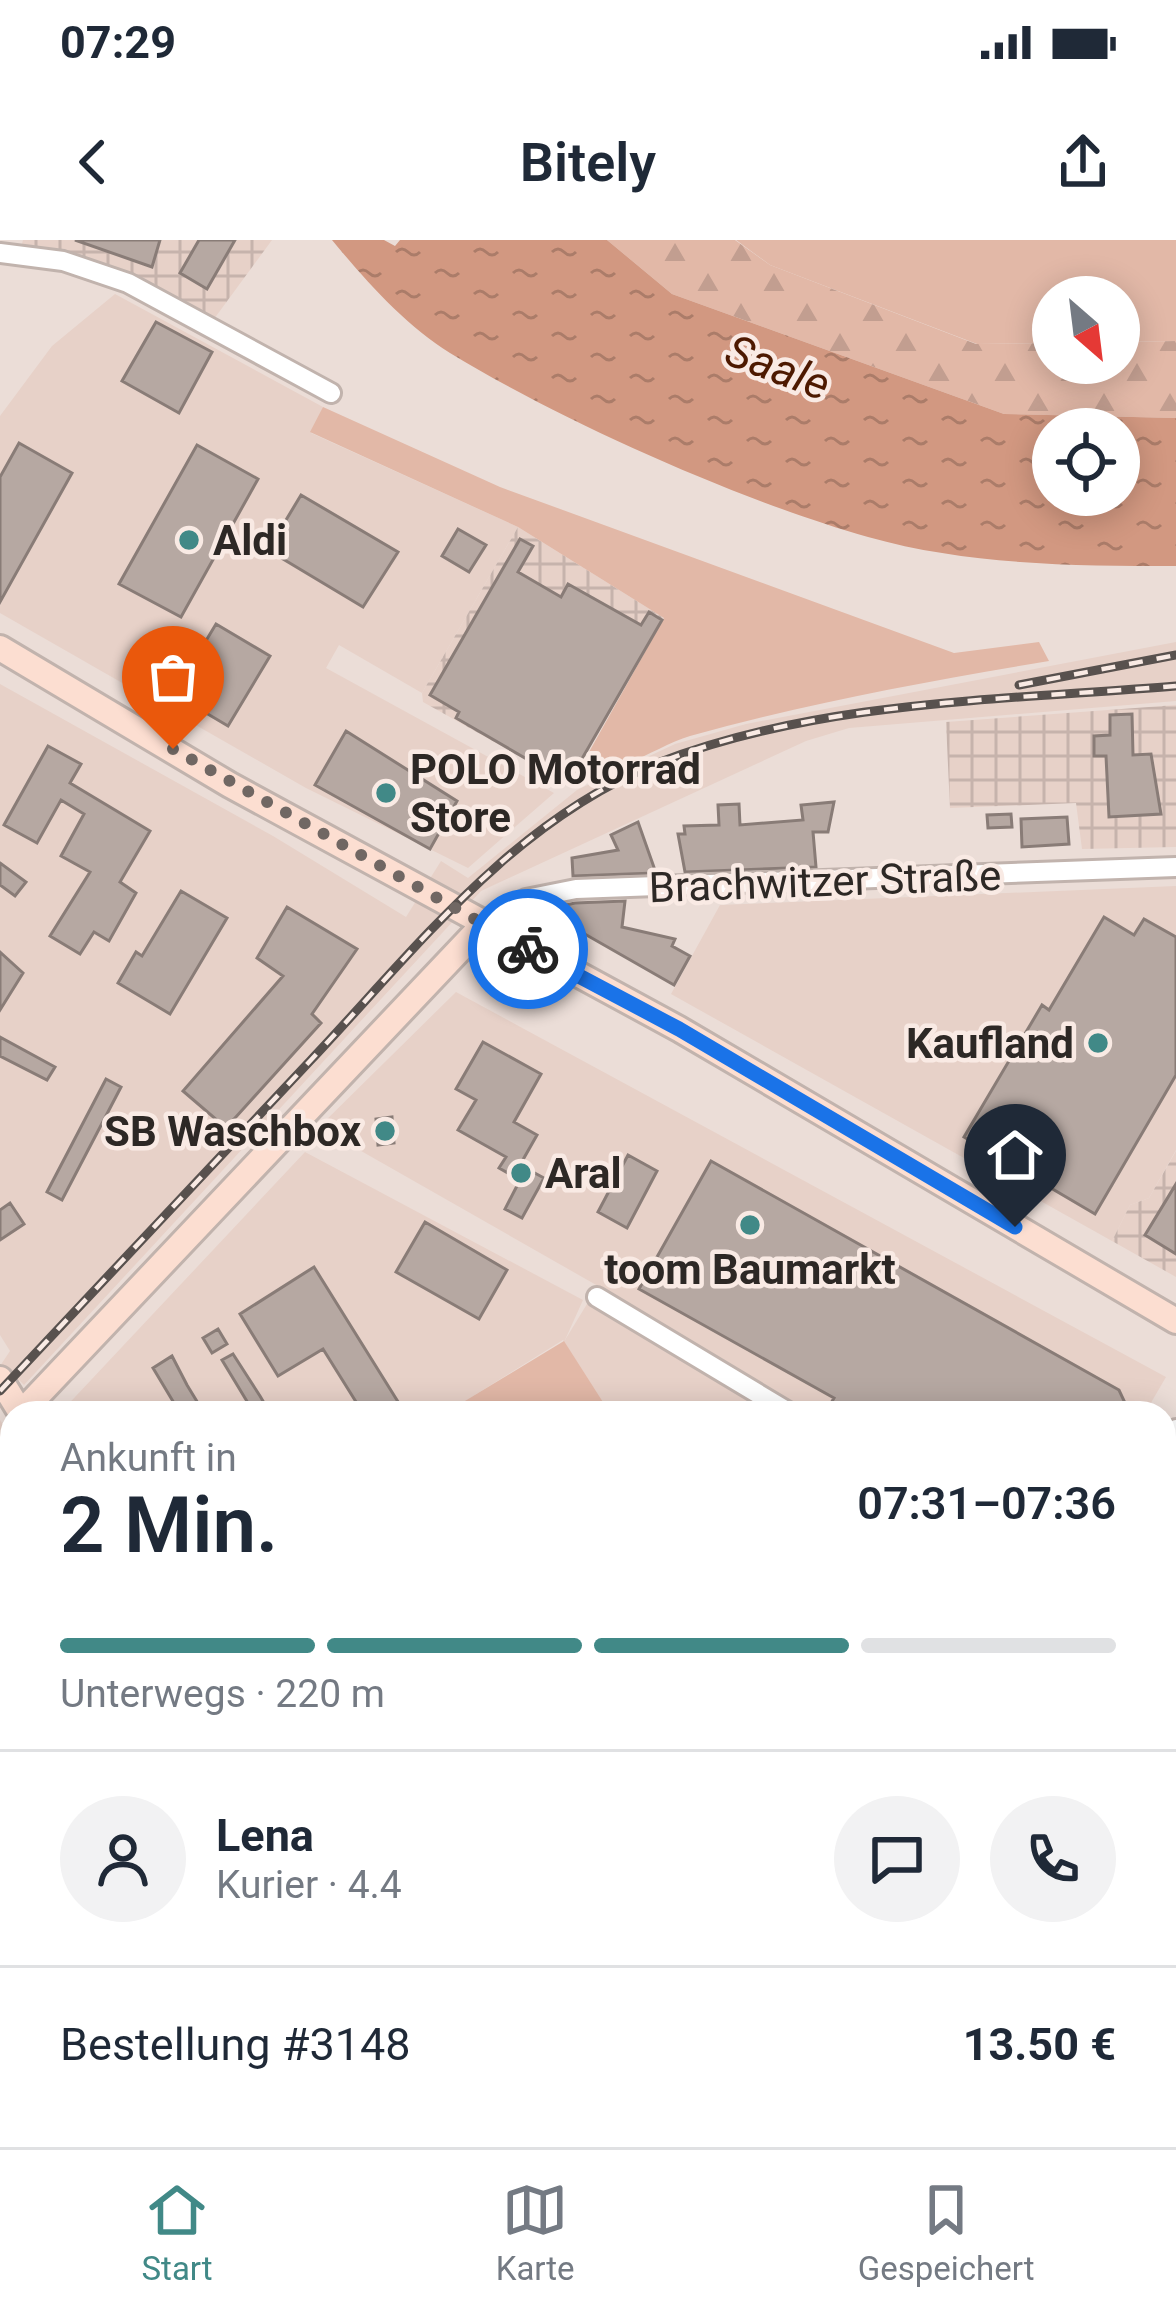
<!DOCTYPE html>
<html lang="de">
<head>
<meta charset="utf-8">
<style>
  :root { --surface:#fff; --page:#f2f2f3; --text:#1f2937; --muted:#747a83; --line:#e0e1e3; --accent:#418987 }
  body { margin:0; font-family:Roboto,sans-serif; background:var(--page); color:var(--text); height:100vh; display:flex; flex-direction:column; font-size:45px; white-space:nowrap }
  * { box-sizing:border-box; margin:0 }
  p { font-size:39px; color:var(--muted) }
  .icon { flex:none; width:66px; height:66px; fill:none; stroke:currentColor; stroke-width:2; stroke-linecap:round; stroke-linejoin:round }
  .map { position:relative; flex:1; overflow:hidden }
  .panel { position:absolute; left:0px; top:1161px; width:1176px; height:747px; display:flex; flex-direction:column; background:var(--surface); border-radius:36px 36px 0 0; box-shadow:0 6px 30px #0003 }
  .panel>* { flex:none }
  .needle { width:78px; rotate:152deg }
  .buttons { position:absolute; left:1032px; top:36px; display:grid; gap:24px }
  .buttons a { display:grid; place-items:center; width:108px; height:108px; border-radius:50%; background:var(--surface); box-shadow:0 6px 30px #0003; font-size:60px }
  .pin { position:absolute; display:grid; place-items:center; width:102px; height:102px; color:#fff; margin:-123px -51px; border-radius:50% 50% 50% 0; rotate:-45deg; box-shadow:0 0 12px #0007 }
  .pin .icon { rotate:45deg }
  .courier { position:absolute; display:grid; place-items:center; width:120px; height:120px; margin:-60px; border:9px solid #1a73e8; border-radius:50%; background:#fff; color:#222; box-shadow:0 3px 15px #0007 }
  .summary em { font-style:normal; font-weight:600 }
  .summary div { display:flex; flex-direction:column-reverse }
  .summary { display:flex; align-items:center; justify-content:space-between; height:204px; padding:0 60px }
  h1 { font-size:78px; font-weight:600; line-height:90px }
  .bar { display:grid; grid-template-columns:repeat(4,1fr); gap:18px 12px; align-content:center; height:144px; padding:0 60px }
  .bar i { height:15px; border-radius:9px; background:var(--line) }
  .bar .current { background:var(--accent) }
  .bar p { grid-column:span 4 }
  .line { display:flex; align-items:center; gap:30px; padding:0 60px; border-top:3px solid var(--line) }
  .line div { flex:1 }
  .round { display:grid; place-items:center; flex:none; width:126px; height:126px; border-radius:63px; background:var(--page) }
  .status { display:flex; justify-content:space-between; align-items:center; height:84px; padding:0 60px; background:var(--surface); direction:ltr }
  .status svg { height:33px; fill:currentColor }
  header { display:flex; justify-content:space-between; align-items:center; height:156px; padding:0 60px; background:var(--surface); font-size:54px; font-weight:600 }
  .dock { display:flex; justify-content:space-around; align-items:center; height:168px; border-top:3px solid var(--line); background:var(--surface); font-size:33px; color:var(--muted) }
  .dock a { display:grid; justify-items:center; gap:6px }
  .dock .current { color:var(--accent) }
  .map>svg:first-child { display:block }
  .built { fill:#e7d1c8 }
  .industrial { fill:url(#industrial-grid) }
  .grass { fill:#e2b8a7 }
  .forest { fill:url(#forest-firs) }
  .water { fill:url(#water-ripples); fill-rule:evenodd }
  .building { fill:#b6a8a2; stroke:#897c77; stroke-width:3 }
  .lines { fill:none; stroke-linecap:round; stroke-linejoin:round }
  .street-casing { stroke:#c1b3ad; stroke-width:24 }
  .secondary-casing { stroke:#c1b3ad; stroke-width:30 }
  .street { stroke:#fff; stroke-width:18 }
  .secondary { stroke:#fcded1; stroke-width:24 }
  .rail-casing { stroke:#58514e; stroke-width:9 }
  .rail { stroke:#f9eae4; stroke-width:4.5; stroke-dasharray:14; stroke-linecap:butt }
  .done { stroke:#706763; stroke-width:12; stroke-dasharray:0 21.6 }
  .route { stroke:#1a73e8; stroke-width:15 }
  .poi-dot { fill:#418987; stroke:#f9eae4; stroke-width:4.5 }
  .labels { text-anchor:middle; stroke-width:9; stroke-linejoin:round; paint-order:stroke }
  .poi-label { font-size:42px; font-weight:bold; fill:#2d2825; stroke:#f9eae4; text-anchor:start }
  .street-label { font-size:42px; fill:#2d2825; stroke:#f9eae4 }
  .water-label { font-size:45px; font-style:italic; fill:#4d1900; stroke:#f9eae4 }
</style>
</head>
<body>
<div class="status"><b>07:29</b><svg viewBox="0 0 49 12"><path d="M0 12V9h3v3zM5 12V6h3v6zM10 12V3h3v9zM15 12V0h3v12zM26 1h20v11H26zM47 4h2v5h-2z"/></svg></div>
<header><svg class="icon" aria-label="back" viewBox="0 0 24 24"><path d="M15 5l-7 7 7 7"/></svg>Bitely<svg class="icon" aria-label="share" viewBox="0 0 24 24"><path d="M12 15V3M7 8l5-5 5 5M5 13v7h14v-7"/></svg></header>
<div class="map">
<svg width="1176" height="1907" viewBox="0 0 1176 1907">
  <defs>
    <pattern id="industrial-grid" width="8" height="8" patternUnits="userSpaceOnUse" patternTransform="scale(3)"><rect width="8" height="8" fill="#e7d1c8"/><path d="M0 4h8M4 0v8" fill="none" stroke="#c6b3ac"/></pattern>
    <pattern id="forest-firs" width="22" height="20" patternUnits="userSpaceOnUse" patternTransform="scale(3)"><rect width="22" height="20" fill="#e2b8a7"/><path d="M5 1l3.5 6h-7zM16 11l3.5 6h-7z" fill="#c29e90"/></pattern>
    <pattern id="water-ripples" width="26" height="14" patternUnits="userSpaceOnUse" patternTransform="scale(3)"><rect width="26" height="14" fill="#d29881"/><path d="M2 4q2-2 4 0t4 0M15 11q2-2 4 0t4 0" fill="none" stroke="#ab7c69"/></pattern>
  </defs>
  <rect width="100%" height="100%" fill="#ebddd7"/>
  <!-- built -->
  <path class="built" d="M 115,54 L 323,167 L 311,193 L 518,287 L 422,453 L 339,405 L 326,428 L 554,553 L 468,628 L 306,548 L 0,373 L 0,176 L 52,106 Z
    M 1176,402 L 1176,461 L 849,488 L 806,501 L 481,651 L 24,1145 L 19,1140 L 0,1161 L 0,1126 L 10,1111 L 0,1095 L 0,444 L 273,596 L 406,677 L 441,621 L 468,638 L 577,550 L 675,504 L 746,484 Z
    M 1176,646 L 1176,910 L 1149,958 L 1130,965 L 1112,1001 L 671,754 L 720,665 Z
    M 456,752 L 1166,1137 L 1145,1173 L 610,1173 L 563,1100 L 446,1173 L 60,1173 L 305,912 L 583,1060 L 565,1100 L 598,1046 L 319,887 Z
    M 0,1180 L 12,1199 L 12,1896 L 384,1896 L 382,1907 L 0,1907 Z
    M 1176,1235 L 1176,1907 L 509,1907 L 508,1896 L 1164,1896 L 1164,1241 Z"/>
  <!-- industrial -->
  <path class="industrial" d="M 23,0 L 272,0 L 214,79 L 128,43 L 19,15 Z
    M 518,287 L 664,378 L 569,544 L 423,462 L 422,453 Z
    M 1176,465 L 1176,607 L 1082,609 L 1076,563 L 950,568 L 946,482 Z
    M 1176,911 L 1176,1037 L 1112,1001 L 1130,965 L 1149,958 Z"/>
  <!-- grass -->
  <path class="grass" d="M 736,0 L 1176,0 L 1176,101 L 1119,102 L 1119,57 L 1053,57 L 1053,103 L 977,104 L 770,25 Z
    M 323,167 L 500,247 L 954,413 L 1039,402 L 1049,421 C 927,441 809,463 690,496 C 656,506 613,540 579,530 L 664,378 L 518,287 L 310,192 Z
    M 564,1101 L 610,1173 L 445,1173 Z"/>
  <!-- forest -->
  <path class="forest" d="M 607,0 L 735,0 L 770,25 L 976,104 L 1053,103 L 1053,123 L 1119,123 L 1119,102 L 1176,101 L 1176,178 L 1004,174 L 672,54 Z"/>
  <!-- water -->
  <path class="water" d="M 332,0 L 384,0 L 395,6 L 400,0 L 607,0 L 672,54 L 1004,174 L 1176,178 L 1176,326 C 1074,326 967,325 868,297 C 741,261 563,182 450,113 C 406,86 365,40 332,0 ZM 1053,189 L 1119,189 L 1119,255 L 1053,255 Z"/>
  <!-- building -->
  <path class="building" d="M 75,0 L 160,0 L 152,27 Z
    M 199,0 L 235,0 L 207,49 L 180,33 Z
    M 156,82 L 212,112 L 179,173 L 122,141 Z
    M 19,203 L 72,233 L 0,362 L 0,237 Z
    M 197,205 L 258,239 L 181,377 L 119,344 Z
    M 301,255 L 398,312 L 363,367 L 268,310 Z
    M 458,289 L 486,305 L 469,332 L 442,316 Z
    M 520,299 L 533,306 L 518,332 L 561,357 L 568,344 L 641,385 L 649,372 L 662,380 L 568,543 L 456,478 L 459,472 L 430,455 Z
    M 216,384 L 270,416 L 228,486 L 174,454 Z
    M 1132,474 L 1133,515 L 1151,514 L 1161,574 L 1109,577 L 1106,516 L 1094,516 L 1094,496 L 1110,495 L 1110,475 Z
    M 346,491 L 457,561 L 430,609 L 315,545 Z
    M 48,506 L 81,524 L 70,543 L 150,591 L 120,642 L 136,653 L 109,701 L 94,692 L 80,714 L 50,696 L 90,632 L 61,616 L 84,574 L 61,560 L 37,603 L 4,585 Z
    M 834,562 L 828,592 L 813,592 L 816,627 L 685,632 L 678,594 L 685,594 L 684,586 L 719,585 L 718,565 L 739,564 L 740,585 L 803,580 L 801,565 Z
    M 1011,574 L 1012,587 L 988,588 L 987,575 Z
    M 1067,577 L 1069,604 L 1022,607 L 1021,579 Z
    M 638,582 L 656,633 L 573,636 L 572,618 L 618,610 L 611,595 Z
    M 0,623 L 26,642 L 15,656 L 0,645 Z
    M 181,651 L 227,678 L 170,774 L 118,743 L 136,712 L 142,716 Z
    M 625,661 L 622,687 L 675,699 L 672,706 L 690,716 L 674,745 L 555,677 L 561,666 L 575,663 Z
    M 287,667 L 357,709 L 312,774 L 321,783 L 226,888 L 183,851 L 283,736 L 257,718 Z
    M 1104,677 L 1134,695 L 1144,679 L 1176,697 L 1176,835 L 1095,974 L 964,897 L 1042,765 L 1049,770 Z
    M 0,712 L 23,733 L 0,770 Z
    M 0,797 L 55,827 L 47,840 L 0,816 Z
    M 483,802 L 541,834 L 514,882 L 537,895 L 520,925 L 544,938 L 522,978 L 505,969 L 520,940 L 499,928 L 506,917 L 458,890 L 476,860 L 456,849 Z
    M 106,839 L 121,847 L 62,960 L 47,952 Z
    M 392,877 L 394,903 L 378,905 L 376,879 Z
    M 628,915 L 657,931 L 627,988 L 598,972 Z
    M 711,921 L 1119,1150 L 1126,1165 L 1122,1173 L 1056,1173 L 1040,1164 L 1035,1173 L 825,1173 L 834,1158 L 639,1049 Z
    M 1176,944 L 1176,1014 L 1145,995 Z
    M 10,963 L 24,984 L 0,1000 L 0,970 Z
    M 425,982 L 507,1030 L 479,1079 L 396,1032 Z
    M 314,1027 L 405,1173 L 363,1173 L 323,1109 L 278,1136 L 240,1074 Z
    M 218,1089 L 227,1104 L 212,1113 L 203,1098 Z
    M 233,1114 L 260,1156 L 270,1173 L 233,1173 L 248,1163 L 222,1120 Z
    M 172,1116 L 187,1145 L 204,1173 L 180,1173 L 153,1128 Z"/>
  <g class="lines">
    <!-- street casing -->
    <g class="street-casing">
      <path id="street" d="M 0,13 L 63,21 L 128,43 L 331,153
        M 483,685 L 526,659 L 576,649 L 1176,627
        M 597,1057 L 790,1173
        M 1164,1197 L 1176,1189
        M 1164,1215 L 1176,1208
        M 390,1907 L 392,1896"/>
    </g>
    <!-- secondary casing -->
    <g class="secondary-casing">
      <path id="secondary" d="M 0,408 L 230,545 L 679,789 L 1176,1081
        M 0,1139 L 21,1173
        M 21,1173 L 483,685
        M 468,1896 L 475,1907"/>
    </g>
    <!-- street -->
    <use href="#street" class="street"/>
    <!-- secondary -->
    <use href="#secondary" class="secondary"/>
    <!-- rail casing -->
    <g class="rail-casing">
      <path id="rail" d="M 1019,445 L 1176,415
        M 0,1151 C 103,1041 207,931 310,821 C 415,710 512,581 658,523 C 819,460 1006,460 1176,446"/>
    </g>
    <!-- rail -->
    <use href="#rail" class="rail"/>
  </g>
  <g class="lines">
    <!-- done -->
    <path class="done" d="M 173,509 L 528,709"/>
    <!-- route -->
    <path class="route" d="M 528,709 L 679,789 L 1015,987"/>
  </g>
  <!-- markers -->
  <g class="poi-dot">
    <circle cx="189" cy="300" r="12"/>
    <circle cx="386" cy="553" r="12"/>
    <circle cx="1098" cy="803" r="12"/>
    <circle cx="385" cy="891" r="12"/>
    <circle cx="521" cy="933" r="12"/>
    <circle cx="750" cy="985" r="12"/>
  </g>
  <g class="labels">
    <!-- poi labels -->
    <g class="poi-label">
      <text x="213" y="315">Aldi</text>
      <text x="410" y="544">POLO Motorrad<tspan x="410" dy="48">Store</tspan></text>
      <text x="1074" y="818" text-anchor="end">Kaufland</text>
      <text x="361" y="906" text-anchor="end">SB Waschbox</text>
      <text x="545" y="948">Aral</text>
      <text x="750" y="1044" text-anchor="middle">toom Baumarkt</text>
    </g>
    <!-- street labels -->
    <g class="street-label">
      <text transform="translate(825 641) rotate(-2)" y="15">Brachwitzer Straße</text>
    </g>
    <!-- water labels -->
    <g class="water-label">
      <text transform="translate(778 127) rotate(21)" y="16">Saale</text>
    </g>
  </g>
</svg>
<div class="buttons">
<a><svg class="needle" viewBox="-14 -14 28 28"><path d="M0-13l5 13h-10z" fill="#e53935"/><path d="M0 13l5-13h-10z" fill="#747a83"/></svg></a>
<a><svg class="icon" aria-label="locate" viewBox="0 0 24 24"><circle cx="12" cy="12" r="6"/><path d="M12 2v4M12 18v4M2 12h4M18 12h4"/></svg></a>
</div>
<div class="pin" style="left:173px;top:509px;background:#ea580c"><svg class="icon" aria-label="bag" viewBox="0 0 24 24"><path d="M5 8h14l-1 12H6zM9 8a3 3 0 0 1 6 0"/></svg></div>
<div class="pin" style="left:1015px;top:987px;background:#1f2937"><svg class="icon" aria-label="home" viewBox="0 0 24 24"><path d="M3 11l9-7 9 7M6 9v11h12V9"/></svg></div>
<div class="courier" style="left:528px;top:709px"><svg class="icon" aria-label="bike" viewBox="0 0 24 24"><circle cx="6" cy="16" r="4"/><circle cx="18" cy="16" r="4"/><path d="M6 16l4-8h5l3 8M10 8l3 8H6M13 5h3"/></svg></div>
<section class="panel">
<div class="summary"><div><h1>2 Min.</h1><p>Ankunft in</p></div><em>07:31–07:36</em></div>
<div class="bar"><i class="current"></i><i class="current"></i><i class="current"></i><i></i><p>Unterwegs · 220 m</p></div>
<div class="line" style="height:216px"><a class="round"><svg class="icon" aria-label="person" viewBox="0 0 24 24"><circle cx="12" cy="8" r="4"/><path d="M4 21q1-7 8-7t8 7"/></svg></a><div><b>Lena</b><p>Kurier · 4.4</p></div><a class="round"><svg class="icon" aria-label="chat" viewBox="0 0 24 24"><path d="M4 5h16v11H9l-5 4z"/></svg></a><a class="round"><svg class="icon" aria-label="phone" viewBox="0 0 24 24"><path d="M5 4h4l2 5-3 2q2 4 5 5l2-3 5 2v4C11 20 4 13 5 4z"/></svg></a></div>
<div class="line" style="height:156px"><div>Bestellung #3148</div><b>13.50 €</b></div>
</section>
</div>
<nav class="dock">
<a class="current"><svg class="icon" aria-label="home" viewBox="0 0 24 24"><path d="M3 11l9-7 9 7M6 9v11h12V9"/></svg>Start</a>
<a><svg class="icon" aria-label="map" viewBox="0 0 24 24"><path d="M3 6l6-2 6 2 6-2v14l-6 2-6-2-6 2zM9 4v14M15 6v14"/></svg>Karte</a>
<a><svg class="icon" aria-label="saved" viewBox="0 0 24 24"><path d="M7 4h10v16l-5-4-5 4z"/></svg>Gespeichert</a>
</nav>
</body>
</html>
